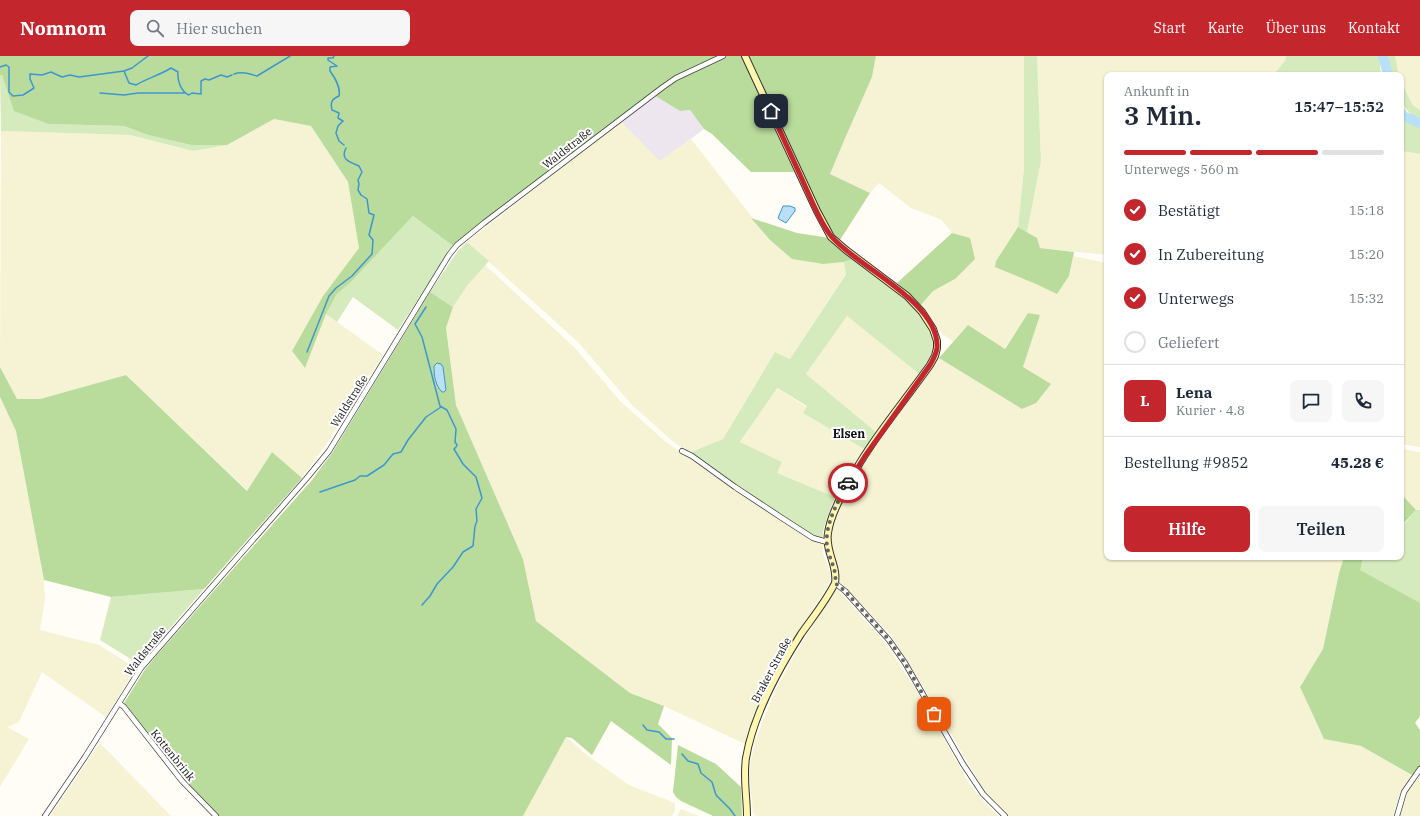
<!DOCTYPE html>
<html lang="de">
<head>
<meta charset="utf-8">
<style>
  :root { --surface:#fff; --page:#f6f6f7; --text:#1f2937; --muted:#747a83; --line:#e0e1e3; --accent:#c4262e }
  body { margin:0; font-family:"IBM Plex Serif",serif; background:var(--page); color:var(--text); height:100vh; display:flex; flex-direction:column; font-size:15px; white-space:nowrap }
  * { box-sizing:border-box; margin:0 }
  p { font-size:13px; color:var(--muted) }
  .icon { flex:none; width:22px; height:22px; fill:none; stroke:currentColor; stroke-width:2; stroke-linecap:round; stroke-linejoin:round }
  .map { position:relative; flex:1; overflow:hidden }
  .panel { position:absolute; left:1104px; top:16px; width:300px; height:488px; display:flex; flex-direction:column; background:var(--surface); border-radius:8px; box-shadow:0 1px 3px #0004 }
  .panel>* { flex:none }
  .pin { position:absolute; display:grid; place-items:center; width:34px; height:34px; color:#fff; margin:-17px; border-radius:8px; box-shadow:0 2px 6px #0006 }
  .courier { position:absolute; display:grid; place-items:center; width:40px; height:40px; margin:-20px; border:3px solid #c4262e; border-radius:50%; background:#fff; color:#222; box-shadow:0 1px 5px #0007 }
  .headline em { font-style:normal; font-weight:600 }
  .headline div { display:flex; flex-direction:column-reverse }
  .headline { display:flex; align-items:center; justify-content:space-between; height:68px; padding:0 20px }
  h1 { font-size:26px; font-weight:600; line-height:30px }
  .bar { display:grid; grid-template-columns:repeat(4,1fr); gap:6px 4px; align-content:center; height:48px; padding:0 20px }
  .bar i { height:5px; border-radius:3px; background:var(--line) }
  .bar .current { background:var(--accent) }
  .bar p { grid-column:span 4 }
  .line { display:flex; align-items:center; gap:10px; padding:0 20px; border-top:1px solid var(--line) }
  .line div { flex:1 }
  .round { display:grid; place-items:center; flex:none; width:42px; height:42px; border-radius:8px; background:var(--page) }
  ol { padding:0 20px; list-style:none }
  li { display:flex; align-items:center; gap:12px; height:44px }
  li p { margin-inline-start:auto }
  li .icon { padding:4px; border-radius:50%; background:var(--accent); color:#fff; stroke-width:4 }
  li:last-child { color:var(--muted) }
  li i { width:22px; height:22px; border:2px solid var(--line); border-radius:50% }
  .action { display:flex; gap:8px; margin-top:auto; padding:8px 20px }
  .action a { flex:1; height:46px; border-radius:8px; background:var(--accent); color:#fff; font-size:16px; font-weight:600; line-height:46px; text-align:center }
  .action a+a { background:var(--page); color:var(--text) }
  header { display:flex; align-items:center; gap:24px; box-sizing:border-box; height:56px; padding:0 20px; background:var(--accent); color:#fff }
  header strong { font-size:19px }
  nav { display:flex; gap:22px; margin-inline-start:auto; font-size:14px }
  .search { width:280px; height:36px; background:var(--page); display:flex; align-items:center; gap:10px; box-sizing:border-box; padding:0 14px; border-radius:8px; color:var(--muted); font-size:15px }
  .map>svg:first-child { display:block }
  .industrial { fill:#eee6ef }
  .farmland { fill:#f6f3d4 }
  .green { fill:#d5ebbd }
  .forest { fill:#b9dc9c }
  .water { fill:#b9e0f7; stroke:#3f96cf }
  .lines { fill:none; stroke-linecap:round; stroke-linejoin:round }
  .stream { stroke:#3f96cf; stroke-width:1.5 }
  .river { stroke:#b9e0f7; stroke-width:10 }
  .street-casing { stroke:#444; stroke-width:6 }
  .secondary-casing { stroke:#333; stroke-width:8 }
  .street { stroke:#fff; stroke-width:4.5 }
  .secondary { stroke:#fff6b0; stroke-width:6 }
  .done { stroke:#646461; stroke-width:4; stroke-dasharray:0 7.2 }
  .route { stroke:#c4262e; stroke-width:5 }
  .labels { text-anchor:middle; stroke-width:4; stroke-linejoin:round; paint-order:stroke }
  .street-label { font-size:11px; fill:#111; stroke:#fff }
  .neighbourhood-label { font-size:12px; font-weight:bold; fill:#111; stroke:#fff }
</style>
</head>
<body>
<header>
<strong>Nomnom</strong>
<div class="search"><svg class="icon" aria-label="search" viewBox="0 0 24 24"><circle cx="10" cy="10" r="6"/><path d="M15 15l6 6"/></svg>Hier suchen</div>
<nav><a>Start</a><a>Karte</a><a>Über uns</a><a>Kontakt</a></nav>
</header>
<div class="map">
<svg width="1420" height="760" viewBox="0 0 1420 760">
  <rect width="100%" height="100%" fill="#fffdf5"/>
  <!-- industrial -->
  <path class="industrial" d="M 655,40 L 680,55 L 690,54 L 704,73 L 660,106 L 620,65 Z"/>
  <!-- farmland -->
  <path class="farmland" d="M 876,0 L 1024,0 L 1024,112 L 1018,171 L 996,205 L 1057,238 L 1069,220 L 1073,200 L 1107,207 L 1107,501 L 1344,501 L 1339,517 L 1323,593 L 1300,631 L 1324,683 L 1361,690 L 1412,719 L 1400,740 L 1395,760 L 1009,760 L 984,735 L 931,643 L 890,578 L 840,526 L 838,513 L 833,500 L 830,487 L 832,472 L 839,450 L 856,417 L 939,302 L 1022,353 L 1050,328 L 1023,311 L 1039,260 L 1028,257 L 1004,293 L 968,269 L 953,286 L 937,273 L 920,250 L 933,235 L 955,223 L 970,182 L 952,177 L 942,164 L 911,152 L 879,127 L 870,137 L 830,118 L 846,80 L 872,21 Z
    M 1037,0 L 1286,0 L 1285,5 L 1273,19 L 1107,19 L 1107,199 L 1040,192 L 1035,181 L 1027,176 L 1041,105 Z
    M 1395,0 L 1420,0 L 1420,54 L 1413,49 L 1401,26 L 1401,19 L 1399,19 Z
    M 274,63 L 311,70 L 348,126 L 359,192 L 323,240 L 292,295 L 305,312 L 326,258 L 383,299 L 329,384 L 302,422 L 272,396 L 248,435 L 126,319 L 40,343 L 16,343 L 0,311 L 1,75 L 130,79 L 193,95 L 227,89 Z
    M 620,65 L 660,105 L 691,83 L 770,184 L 792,203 L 823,208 L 844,206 L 846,217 L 790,303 L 775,296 L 723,383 L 689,397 L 670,383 L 631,348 L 578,286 L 467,186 Z
    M 1401,95 L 1420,98 L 1420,391 L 1401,388 Z
    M 485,209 L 575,292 L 620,345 L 666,386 L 761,452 L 810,483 L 823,489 L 823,497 L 831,519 L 829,528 L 767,626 L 755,655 L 745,688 L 664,650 L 630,637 L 536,565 L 523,503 L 456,349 L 446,272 L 453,251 L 467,230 Z
    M 847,260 L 919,318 L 876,376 L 806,318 Z
    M 776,332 L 807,351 L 804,357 L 864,393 L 848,415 L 835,441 L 777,417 L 782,406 L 740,387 Z
    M 0,341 L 16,375 L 44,524 L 45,544 L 40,574 L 99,589 L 136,612 L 106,661 L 83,645 L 42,616 L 19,666 L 7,671 L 29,683 L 0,731 Z
    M 1401,393 L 1420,396 L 1420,454 L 1416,454 L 1404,441 L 1401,440 Z
    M 836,532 L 886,588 L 921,641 L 968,726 L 985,747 L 999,760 L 756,760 L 753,757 L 749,715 L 755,685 L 775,635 L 795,598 Z
    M 566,681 L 587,699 L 629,729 L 675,747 L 675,754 L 672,760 L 523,760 Z
    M 100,687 L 171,760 L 50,760 Z
    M 1420,715 L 1420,760 L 1399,760 L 1404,741 L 1413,723 Z
    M 681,753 L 699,760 L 677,760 Z"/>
  <!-- green -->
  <path class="green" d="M 1024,0 L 1037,0 L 1041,105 L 1027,176 L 1018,171 L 1024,112 Z
    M 1286,0 L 1379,0 L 1381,19 L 1273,19 L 1285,5 Z
    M 1388,0 L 1395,0 L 1399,19 L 1392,19 L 1388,10 Z
    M 0,19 L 2,19 L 15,55 L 48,68 L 124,70 L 148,79 L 191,89 L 227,89 L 193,95 L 130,79 L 1,75 Z
    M 1401,26 L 1413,49 L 1420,54 L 1420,63 C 1401,55 1401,44 1401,26 Z
    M 1401,59 L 1404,65 L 1420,71 L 1420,98 L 1401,95 Z
    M 413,160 L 453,190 L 398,274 L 353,241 L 337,266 L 326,258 L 337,238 L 350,227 Z
    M 467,186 L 489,205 L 467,230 L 453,251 L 430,236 L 457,196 Z
    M 853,203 C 874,219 938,260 933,291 C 932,301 924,309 919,318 L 847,260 L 806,318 L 876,376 L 864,393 L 803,357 L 807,350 L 777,332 L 740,386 L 782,406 L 777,417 L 835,441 L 824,471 L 822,482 L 812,479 L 689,397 L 723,383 L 775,296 L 790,303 L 846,218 L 844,206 Z
    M 1416,454 L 1420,454 L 1420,547 L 1419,547 L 1359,514 L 1363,501 L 1401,501 L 1401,466 L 1405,467 Z
    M 204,533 L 139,608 L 100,584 L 111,541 Z"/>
  <!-- forest -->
  <path class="forest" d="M 0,0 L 876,0 L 872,21 L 846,80 L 830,118 L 870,137 L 840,184 L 851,193 L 853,203 L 844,206 L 823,208 L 792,203 L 770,184 L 751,162 L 797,177 L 830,182 L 814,156 L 794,116 L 751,116 L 712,78 L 704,73 L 690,54 L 680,55 L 652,38 L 590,84 L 453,190 L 413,160 L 350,227 L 337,238 L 326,258 L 305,312 L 292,295 L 323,240 L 359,192 L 348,126 L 311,70 L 274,63 L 227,89 L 191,89 L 148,79 L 124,70 L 48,68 L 14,55 L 2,19 L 0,19 Z
    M 1018,171 L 1037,182 L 1040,192 L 1074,196 L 1069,220 L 1057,238 L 1036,228 L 995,211 L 996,205 Z
    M 952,177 L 970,182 L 975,203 L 955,223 L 933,235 L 920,250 L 912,240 L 897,227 Z
    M 430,236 L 453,251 L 446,272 L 456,349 L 523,503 L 536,565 L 630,637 L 664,650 L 658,668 L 672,682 L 671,709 L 611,665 L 592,699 L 572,682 L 566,681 L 523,760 L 218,760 L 183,723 L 123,649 L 144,615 L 156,600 L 312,424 L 332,397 Z
    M 1028,257 L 1040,259 L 1023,311 L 1051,328 L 1036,347 L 1022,353 L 939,302 L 968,269 L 1005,293 Z
    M 0,311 L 17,343 L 40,343 L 126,319 L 247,435 L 272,396 L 302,422 L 204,533 L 111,541 L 44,524 L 16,375 L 0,341 Z
    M 1401,440 L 1404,441 L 1416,454 L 1404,467 L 1401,466 Z
    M 1344,501 L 1363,501 L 1360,514 L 1420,547 L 1420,660 L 1415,667 L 1420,674 L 1420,709 L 1412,719 L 1361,690 L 1324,683 L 1300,631 L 1323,593 L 1339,517 Z
    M 678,689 L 716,708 L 741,731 L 742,760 L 713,760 L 681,745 L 676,741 L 673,736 Z"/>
  <!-- water -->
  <path class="water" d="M 783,150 L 790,150 L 795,152 L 795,155 L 786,167 L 779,163 L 778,162 Z
    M 437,307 L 441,308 L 443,311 L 446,334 L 444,336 L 442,336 C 435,329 434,319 434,310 Z"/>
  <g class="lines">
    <!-- stream -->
    <path class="stream" d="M 334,0 L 333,2 L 328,2 L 328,4 L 337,10 L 330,11 L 330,15 C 335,22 341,31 339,40 C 332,43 330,46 332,54 L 339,57 L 338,62 L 343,65 L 338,70 L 336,77 L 339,85 L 344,89
      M 0,11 L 6,9 L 9,11 L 9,36 L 13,40 L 23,39 L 34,32 L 30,23 L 30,18 L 42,19 L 51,16 L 62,21 L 70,19 L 79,21 L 124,15 L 129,27 L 136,29 C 148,22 160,19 171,12 L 178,16 C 177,24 181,36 189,39 L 192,37 L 201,38 L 201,25 L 205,23 L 209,24 L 221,19 L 227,21 L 232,19
      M 124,15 L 132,12 L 148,0
      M 234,18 C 242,15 250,18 257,20 L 290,0
      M 100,37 L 124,39 L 138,37 L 184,37
      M 307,296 L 329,240 L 336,232 L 352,220 L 372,198 L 373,184 L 369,179 L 374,159 L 369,157 L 367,143 L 361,139 L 358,134 L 359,128 L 358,124 L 362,116 L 359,110 C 349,106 340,103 346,92
      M 320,436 L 355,424 L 360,420 L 367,420 L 384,409 L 393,398 L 401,396 L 408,384 L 426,361 L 441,351
      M 422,549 L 430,540 L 437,528 L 453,511 L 463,496 L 473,490 L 475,470 L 477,465 L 476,453 L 482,442 L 476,421 L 463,408 L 454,393 L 456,391 L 457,389 L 455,386 L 456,373 L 447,354 L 440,350 L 422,281 L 415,268 L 426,251
      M 643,669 L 647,674 L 659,676 L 666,683 L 674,683
      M 682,698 L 688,705 L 698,708 L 701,717 L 712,726 L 716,739 L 730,753 L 735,760"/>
    <!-- river -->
    <path class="river" d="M 1383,0 L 1388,19
      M 1401,56 L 1403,60 L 1420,67"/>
    <!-- street casing -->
    <g class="street-casing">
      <path id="street" d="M 682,395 L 692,400 L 735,431 L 782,462 L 813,482 L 827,486
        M 835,527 L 845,535 L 889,584 L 905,607 L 963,708 L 983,738 L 1005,760
        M 119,647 L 124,651 L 182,725 L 216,760
        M 45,760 L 85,701 L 141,612 L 306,423 L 329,395 L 449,199 L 457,189 L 484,167 L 663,31 L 676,22 L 723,0
        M 1397,760 L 1404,736 L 1420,713"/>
    </g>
    <!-- secondary casing -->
    <g class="secondary-casing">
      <path id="secondary" d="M 745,0 L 817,155 L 831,181 L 846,194 L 907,240 L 922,256 L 933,273 L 937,285 L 937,292 L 935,300 L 930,309 C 901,350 867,389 844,435 C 837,448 830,462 828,477 C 825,496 838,509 835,527 C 826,545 813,561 801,578 C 778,614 753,660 746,702 C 743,722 747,741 747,760"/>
    </g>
    <!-- street -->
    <use href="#street" class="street"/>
    <!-- secondary -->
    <use href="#secondary" class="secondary"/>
  </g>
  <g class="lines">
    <!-- done -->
    <path class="done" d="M 848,427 C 838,445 822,473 828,495 C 831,506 837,515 835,527 L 845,535 L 889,584 L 905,607 L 934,658"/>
    <!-- route -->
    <path class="route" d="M 771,55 C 782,80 794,105 805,130 C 812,145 821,169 832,181 C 857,211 940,246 937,292 C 936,299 933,304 930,309 L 865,400 L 848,427"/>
  </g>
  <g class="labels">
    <!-- street labels -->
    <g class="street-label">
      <text transform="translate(567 92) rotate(-38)" y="4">Waldstraße</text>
      <text transform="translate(349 345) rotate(-58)" y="4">Waldstraße</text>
      <text transform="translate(145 595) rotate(-52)" y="4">Waldstraße</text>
      <text transform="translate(771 614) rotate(-62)" y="4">Braker Straße</text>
      <text transform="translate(173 699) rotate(51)" y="4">Kottenbrink</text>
    </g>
    <!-- neighbourhood labels -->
    <g class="neighbourhood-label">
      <text x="849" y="382">Elsen</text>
    </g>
  </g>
</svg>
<div class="pin" style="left:934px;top:658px;background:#ea580c"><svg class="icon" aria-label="bag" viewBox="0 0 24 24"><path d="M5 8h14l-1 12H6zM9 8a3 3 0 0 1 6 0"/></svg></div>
<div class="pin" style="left:771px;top:55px;background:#1f2937"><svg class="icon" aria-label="home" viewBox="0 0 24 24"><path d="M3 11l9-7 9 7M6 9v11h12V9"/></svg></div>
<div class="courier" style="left:848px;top:427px"><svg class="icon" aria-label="car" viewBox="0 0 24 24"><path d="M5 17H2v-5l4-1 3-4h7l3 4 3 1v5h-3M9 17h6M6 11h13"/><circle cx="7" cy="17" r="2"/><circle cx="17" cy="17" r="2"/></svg></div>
<section class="panel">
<div class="headline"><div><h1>3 Min.</h1><p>Ankunft in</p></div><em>15:47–15:52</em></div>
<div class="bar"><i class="current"></i><i class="current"></i><i class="current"></i><i></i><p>Unterwegs · 560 m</p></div>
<ol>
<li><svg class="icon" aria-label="check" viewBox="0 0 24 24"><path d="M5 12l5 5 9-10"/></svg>Bestätigt<p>15:18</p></li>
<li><svg class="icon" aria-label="check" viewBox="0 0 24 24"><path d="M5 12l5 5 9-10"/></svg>In Zubereitung<p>15:20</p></li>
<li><svg class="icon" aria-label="check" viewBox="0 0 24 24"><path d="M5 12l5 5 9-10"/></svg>Unterwegs<p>15:32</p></li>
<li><i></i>Geliefert</li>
</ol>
<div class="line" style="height:72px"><b class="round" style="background:var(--accent);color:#fff">L</b><div><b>Lena</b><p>Kurier · 4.8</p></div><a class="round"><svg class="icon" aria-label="chat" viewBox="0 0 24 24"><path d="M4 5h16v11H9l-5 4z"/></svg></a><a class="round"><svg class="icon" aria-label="phone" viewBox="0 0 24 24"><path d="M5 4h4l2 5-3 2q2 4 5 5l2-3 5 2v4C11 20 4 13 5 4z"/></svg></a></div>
<div class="line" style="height:52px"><div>Bestellung #9852</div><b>45.28 €</b></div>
<div class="action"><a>Hilfe</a><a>Teilen</a></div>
</section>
</div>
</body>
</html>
